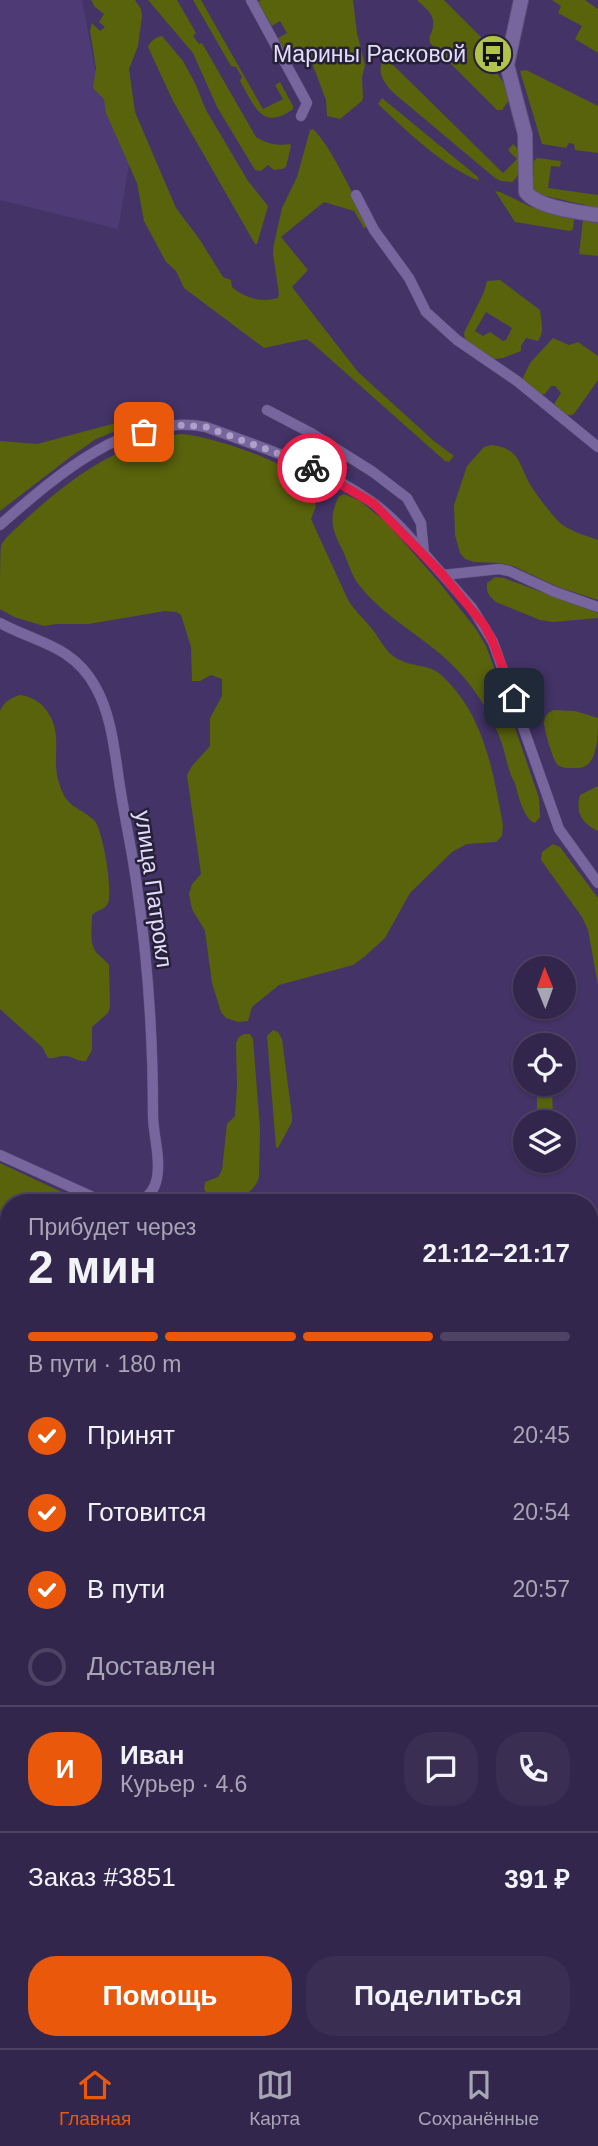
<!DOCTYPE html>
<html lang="ru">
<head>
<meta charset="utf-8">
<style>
  :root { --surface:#32264c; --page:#3a2e53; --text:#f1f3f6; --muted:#a8a5b5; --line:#4d4364; --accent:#ea580c }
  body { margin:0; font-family:Arial,sans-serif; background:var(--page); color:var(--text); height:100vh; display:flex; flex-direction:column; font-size:26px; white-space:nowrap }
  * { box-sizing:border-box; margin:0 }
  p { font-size:23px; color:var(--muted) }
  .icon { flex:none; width:38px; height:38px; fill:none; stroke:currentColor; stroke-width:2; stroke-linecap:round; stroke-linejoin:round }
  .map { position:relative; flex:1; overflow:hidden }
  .panel { position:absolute; left:0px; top:1194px; width:598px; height:856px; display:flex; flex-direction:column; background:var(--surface); border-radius:28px 28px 0 0; box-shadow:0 2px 5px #0004,0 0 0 2px var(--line) }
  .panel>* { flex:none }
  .needle { width:46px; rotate:359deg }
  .controls { position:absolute; left:513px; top:956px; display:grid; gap:14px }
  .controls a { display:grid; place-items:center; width:63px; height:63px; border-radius:50%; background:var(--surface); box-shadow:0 2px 5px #0004,0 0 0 2px var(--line); font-size:35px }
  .pin { position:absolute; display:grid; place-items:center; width:60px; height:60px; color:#fff; margin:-30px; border-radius:14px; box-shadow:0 4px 10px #0006 }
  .courier { position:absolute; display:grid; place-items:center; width:70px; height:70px; margin:-35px; border:5px solid #e11d48; border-radius:50%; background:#fff; color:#222; box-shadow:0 2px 9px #0007 }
  .head em { font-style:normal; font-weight:700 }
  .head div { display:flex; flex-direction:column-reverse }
  .head { display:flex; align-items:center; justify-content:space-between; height:119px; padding:0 28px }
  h1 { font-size:46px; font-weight:700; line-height:52px }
  .bar { display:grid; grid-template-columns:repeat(4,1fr); gap:10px 7px; align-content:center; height:84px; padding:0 28px }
  .bar i { height:9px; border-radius:5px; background:var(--line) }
  .bar .selected { background:var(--accent) }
  .bar p { grid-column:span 4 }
  .line { display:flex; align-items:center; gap:18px; padding:0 28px; border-top:2px solid var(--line) }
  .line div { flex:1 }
  .round { display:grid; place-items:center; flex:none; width:74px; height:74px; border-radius:28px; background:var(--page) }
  ol { padding:0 28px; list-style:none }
  li { display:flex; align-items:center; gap:21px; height:77px }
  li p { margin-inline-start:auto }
  li .icon { padding:7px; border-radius:50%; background:var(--accent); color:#fff; stroke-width:4 }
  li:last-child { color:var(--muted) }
  li i { width:38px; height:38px; border:4px solid var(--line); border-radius:50% }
  .cta { display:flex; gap:14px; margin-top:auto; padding:14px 28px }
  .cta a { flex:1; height:80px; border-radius:28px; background:var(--accent); color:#fff; font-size:28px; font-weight:700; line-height:80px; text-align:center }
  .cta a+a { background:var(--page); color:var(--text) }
  .menu { display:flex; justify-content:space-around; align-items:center; height:98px; border-top:2px solid var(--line); background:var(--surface); font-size:19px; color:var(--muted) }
  .menu a { display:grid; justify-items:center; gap:4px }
  .menu .selected { color:var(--accent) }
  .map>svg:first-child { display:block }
  .built { fill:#4e3b75 }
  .green { fill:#59630c; fill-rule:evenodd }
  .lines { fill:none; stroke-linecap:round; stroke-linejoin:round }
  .street-casing { stroke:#5e507b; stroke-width:11 }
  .secondary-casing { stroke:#5e507b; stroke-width:16 }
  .street { stroke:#76669d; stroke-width:10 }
  .secondary { stroke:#76669d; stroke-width:14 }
  .done { stroke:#aca1c8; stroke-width:7; stroke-dasharray:0 12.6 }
  .route { stroke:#e11d48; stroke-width:9 }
  .labels { text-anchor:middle; stroke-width:5; stroke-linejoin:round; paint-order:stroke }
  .poi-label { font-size:23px; fill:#e4dcfc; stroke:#272138; text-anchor:end }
  .street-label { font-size:23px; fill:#e4dcfc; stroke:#272138 }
</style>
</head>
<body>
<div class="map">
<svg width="598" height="2048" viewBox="0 0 598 2048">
  <rect width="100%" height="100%" fill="#433366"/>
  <!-- built -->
  <path class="built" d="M 0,0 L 82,0 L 96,74 L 129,165 L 118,229 L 0,200 Z"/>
  <!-- green -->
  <path class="green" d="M 91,0 L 135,0 L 141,9 L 142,16 L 138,46 L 129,69 L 135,112 L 176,208 L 200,240 L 223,277 L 231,280 L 232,287 C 245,298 261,303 278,298 L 279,294 L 273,254 L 274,244 L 282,208 L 297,177 L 310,130 L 313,129 C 331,146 358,203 368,227 L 364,228 L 354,211 L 324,202 L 281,237 L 308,270 L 292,287 L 358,372 L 435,442 L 454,456 L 449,462 L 445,461 L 311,342 L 306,339 L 264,348 L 184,288 L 176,271 L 166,262 L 144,221 L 137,183 L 106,113 L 104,99 L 93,88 L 96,68 L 90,31 L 92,23 L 100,31 L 105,27 L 99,22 L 104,14 L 95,7 Z
    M 148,0 L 177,0 L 196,33 L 193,36 L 199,44 L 202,43 L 256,137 C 268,144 276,146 290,144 L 291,146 L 286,167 L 282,169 L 274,170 L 268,165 L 261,171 L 255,170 L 217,107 L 193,53 Z
    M 193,0 L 201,0 L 263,109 L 283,99 L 275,85 L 280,82 L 293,106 L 293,109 C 262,132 254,105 240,81 L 242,77 L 236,67 L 231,66 Z
    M 261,0 L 353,0 L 357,33 L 365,65 L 362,77 L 363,97 L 362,101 L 340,119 L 327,116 L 326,100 L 309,55 L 292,63 L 278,38 L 287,33 L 280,21 L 272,26 L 258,2 Z
    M 417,0 L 444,0 L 486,42 L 490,48 C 487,62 496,71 503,82 C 507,87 508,93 510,99 L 502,110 L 497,110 L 430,43 C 428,34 433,33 433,25 C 435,14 424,7 417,0 Z
    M 552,0 L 585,0 L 598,9 L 598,53 L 575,39 L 582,26 L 558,13 L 561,6 Z
    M 162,36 L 183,61 L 195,83 L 206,110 L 248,181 L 268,206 L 257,244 L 255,244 L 173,101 L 148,47 C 150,41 156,37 162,36 Z
    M 385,57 L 503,173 L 517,159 L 508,150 L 513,144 L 520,151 C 519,162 522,175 512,182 L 501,181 L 495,178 L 396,95 C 385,85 374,71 385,57 Z
    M 526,70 L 598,106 L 598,153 L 575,150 L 574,144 L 569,143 L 566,148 L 542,144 L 520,71 Z
    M 382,98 L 478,177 L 479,181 C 441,165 408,132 378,104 Z
    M 537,158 L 561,161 L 560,167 L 551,166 L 548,188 L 598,195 L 598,208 L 537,194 L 533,188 L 534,161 Z
    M 495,191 L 500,192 L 531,207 L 572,217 L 574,219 L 573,229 L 570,231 L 515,222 Z
    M 583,220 L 598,223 L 598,256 L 579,254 Z
    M 500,280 L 540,310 C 541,321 545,332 538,341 L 526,338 L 521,346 L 521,351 L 503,358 L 494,359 L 465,340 L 464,333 L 484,292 L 487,281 ZM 486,312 L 512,328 L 506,340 L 503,341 L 490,332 L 483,336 L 475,331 Z
    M 553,338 L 569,345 L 578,342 L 598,356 L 598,380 L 574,414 C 566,418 558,411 554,404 L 561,393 L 555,386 L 551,386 L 545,394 L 540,395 L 522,380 L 530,363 Z
    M 146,415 L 142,420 L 96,439 L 73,455 L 0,511 L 0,441 L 37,444 Z
    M 180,434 C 208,435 285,461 304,481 C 310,487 313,497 316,506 L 311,519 L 348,600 C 355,611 364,619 372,629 C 382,641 385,653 400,660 C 413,667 428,664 440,674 C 484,713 493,771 503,825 L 502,836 L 496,842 L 467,844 L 452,852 L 410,893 L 385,938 L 364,957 L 353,965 L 279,985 L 252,1007 L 248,1021 L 238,1022 L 226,1018 L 221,1012 L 212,983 L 205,931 L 192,909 L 189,894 L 192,884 L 201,874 L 187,775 L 192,766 L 210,746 L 210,718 L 222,696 L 222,679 L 211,675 L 200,681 L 192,681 L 191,647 L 181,615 L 176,612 L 165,611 L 89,624 L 56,624 L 44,626 L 14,617 L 0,609 C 0,597 0,553 1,545 C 7,535 19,526 27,518 C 71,478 120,442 180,434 Z
    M 492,445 C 521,449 518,464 531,486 C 538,497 549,511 558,521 C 568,531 585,535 598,540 L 598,600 L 558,587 L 513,566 L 499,563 L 474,562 L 465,559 L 460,553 L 455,535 L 454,505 L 467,466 L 484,447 Z
    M 344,494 L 360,501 L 386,522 L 438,581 L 476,629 L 486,646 L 498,678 L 539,798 L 540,817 L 535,823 C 524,819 519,798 516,787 C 515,781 511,778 510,772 C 506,762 505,751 501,741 C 492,716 478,693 460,673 C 430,639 387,621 359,585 C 352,576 348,562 343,551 C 332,530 328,518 339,496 Z
    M 495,577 L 504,578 L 598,613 L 598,618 L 553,622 L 540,620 L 496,602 C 489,596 486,592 487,583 Z
    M 20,695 C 29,696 37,700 43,706 C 66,732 50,755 59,783 C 67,809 77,805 94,820 C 103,829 113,891 108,903 C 105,910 97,910 92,915 C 92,927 89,942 96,952 C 100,957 105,959 109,965 L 110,1007 L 108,1013 L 92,1027 L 92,1050 L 86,1061 C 77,1062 72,1055 64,1056 C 58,1056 54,1059 48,1058 L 42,1047 L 0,1009 L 0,711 C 4,702 10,698 20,695 Z
    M 553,710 L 575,711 L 598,718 C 598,738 598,771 574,768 C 569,768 563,769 558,765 C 553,762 545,731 544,724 C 544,719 545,718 547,714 Z
    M 598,786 L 598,831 C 582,824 575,812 580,795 Z
    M 553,844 L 560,847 L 598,898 L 598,985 L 588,930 L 582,917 L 541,860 L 542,852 Z
    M 273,1030 L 278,1032 L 282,1039 L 292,1116 L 292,1122 L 278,1148 L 276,1147 L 267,1036 Z
    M 244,1034 L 250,1034 L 253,1039 L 260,1129 L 259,1177 C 257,1187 246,1196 236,1199 L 206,1192 L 204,1189 L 205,1182 L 218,1177 L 222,1170 L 227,1124 L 235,1116 L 237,1086 L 236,1043 L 239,1037 Z
    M 537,1083 L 552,1083 L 553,1122 L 537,1122 Z
    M 0,1163 L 81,1201 L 83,1202 L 9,1202 L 9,1217 L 0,1219 Z
    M 9,1324 L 9,1942 L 0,1951 L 0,1327 Z
    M 598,1390 L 598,2048 L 401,2048 L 395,2041 L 590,2040 L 590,1400 Z
    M 9,1958 L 9,2040 L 12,2041 L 14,2048 L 0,2048 L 0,1966 Z"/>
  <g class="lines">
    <!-- street casing -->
    <g class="street-casing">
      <path id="street" d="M 251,0 L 307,103 L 301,116
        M 356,195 L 374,230 L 409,278 L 426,312 L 457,340 L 517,381 L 598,447
        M 267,410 L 311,433 L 373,472 L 407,498 L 421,523 L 424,554
        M 0,525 C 55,477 127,412 206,427 C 263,448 322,466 372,502 C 399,521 421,551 443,575
        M 598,607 L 555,592 L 509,571 L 499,569 L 443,575 L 472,608 L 493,642 L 559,829 L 598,883
        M 0,623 C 37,643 72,645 95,686 C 113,717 115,758 121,793 C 126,825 133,856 137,887 C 148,962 153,1039 153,1115 C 153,1135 161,1157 157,1178 C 155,1189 149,1197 139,1202
        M 0,1155 L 104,1202
        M 590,1388 L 598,1378
        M 590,1446 L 598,1452
        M 0,1956 L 9,1948
        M 58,2040 L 62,2048"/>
    </g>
    <!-- secondary casing -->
    <g class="secondary-casing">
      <path id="secondary" d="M 521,0 L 507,65 L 525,134 L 526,192 C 538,208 579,212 598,215"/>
    </g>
    <!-- street -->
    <use href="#street" class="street"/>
    <!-- secondary -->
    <use href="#secondary" class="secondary"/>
  </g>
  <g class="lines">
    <!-- done -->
    <path class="done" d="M 144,432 L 178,425 L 206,427 L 301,462 L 312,468"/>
    <!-- route -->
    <path class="route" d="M 312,468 L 373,503 L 443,575 L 484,625 L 493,642 L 514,698"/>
  </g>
  <!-- icons -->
  <defs>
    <g id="bus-disc" transform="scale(2.0125)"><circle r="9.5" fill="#b2c34c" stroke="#272138"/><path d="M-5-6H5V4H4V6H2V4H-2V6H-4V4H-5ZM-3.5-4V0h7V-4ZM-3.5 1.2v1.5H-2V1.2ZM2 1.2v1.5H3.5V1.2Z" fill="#111"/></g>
  </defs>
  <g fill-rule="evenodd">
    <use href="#bus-disc" x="493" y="54"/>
  </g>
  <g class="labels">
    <!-- poi labels -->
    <g class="poi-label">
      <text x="466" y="62">Марины Расковой</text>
    </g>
    <!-- street labels -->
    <g class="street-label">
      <text transform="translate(154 889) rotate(82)" y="8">улица Патрокл</text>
    </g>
  </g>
</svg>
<div class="controls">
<a><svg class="needle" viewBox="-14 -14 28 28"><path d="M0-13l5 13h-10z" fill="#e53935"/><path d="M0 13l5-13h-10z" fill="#a8a5b5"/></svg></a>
<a><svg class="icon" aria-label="locate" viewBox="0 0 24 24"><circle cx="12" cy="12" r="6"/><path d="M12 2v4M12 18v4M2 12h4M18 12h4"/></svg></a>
<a><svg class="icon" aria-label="layers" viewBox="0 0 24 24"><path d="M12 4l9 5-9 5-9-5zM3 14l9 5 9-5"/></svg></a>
</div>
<div class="pin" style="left:144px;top:432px;background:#ea580c"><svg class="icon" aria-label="bag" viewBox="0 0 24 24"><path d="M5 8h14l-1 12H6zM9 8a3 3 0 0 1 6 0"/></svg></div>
<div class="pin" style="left:514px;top:698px;background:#1f2937"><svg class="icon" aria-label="home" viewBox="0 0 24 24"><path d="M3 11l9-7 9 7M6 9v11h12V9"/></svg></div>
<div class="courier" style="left:312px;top:468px"><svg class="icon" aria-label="bike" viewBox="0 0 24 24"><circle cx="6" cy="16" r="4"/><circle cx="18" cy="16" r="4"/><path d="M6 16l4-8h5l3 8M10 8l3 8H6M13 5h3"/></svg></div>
<section class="panel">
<div class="head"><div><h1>2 мин</h1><p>Прибудет через</p></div><em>21:12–21:17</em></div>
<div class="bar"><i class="selected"></i><i class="selected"></i><i class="selected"></i><i></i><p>В пути · 180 m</p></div>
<ol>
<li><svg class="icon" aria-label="check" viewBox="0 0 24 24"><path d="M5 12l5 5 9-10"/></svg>Принят<p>20:45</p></li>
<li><svg class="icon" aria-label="check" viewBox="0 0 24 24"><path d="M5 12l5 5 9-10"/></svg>Готовится<p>20:54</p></li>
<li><svg class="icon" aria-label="check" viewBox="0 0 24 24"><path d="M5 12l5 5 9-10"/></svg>В пути<p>20:57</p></li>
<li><i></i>Доставлен</li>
</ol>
<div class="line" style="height:126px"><b class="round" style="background:var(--accent);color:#fff">И</b><div><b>Иван</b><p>Курьер · 4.6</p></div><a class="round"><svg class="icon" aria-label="chat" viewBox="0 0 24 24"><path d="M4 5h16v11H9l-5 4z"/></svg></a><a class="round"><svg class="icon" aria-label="phone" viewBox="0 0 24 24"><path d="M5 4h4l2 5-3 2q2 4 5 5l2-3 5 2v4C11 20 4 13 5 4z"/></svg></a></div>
<div class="line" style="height:91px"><div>Заказ #3851</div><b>391 ₽</b></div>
<div class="cta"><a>Помощь</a><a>Поделиться</a></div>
</section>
</div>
<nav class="menu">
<a class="selected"><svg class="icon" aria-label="home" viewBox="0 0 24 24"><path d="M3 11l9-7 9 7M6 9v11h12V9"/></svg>Главная</a>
<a><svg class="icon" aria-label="map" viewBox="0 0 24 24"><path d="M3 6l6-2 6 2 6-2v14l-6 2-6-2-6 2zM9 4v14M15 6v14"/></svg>Карта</a>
<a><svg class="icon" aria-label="saved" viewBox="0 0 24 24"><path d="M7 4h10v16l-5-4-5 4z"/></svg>Сохранённые</a>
</nav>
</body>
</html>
